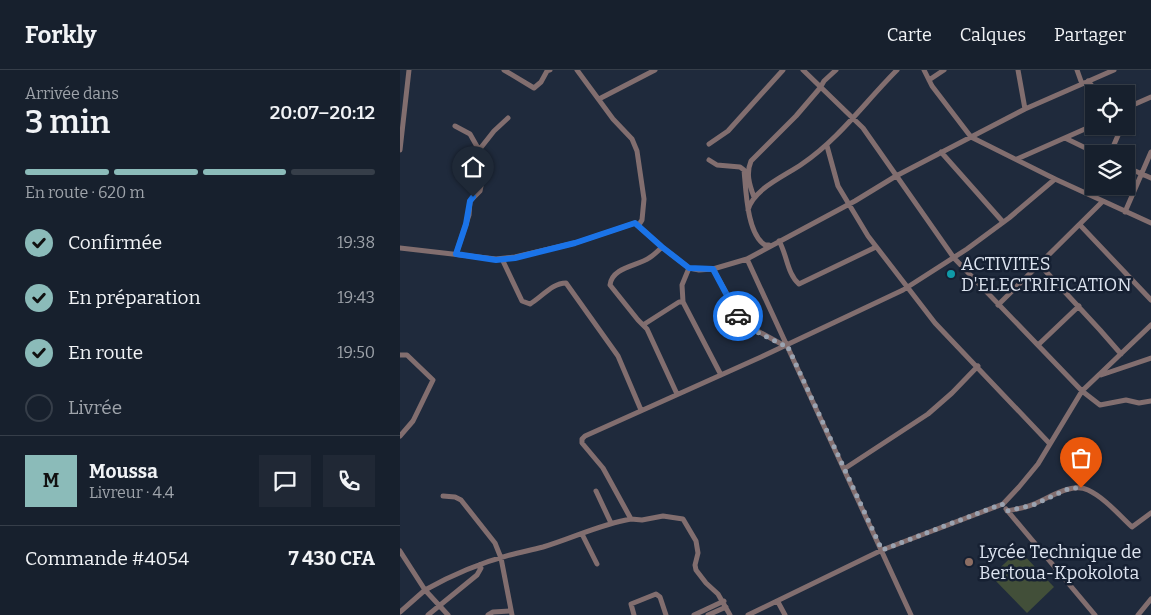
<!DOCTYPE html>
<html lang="fr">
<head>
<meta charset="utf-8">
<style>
  :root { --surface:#17202d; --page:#202835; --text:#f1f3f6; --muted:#9ea3aa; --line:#363e49; --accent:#8bbbb9 }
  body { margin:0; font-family:Bitter,serif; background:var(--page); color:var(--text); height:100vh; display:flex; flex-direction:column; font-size:19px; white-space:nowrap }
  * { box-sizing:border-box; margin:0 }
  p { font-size:16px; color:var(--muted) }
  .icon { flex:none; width:28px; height:28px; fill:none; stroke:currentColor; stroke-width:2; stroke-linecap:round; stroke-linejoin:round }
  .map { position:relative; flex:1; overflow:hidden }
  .side { display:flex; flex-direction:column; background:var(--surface); width:400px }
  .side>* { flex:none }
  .buttons { position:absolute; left:685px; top:15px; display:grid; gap:10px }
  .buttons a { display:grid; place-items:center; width:50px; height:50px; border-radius:0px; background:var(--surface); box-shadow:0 1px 4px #0004,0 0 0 1px var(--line); font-size:25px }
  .pin { position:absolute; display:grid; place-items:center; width:42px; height:42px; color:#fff; margin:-51px -21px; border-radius:50% 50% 50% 0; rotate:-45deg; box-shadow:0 0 5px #0007 }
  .pin .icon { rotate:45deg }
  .courier { position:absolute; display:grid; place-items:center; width:50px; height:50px; margin:-25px; border:4px solid #1a73e8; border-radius:50%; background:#fff; color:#222; box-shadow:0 1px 6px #0007 }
  .overview em { font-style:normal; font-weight:600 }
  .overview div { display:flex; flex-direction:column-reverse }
  .overview { display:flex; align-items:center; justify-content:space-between; height:85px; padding:0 25px }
  h1 { font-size:32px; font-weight:600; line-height:38px }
  .bar { display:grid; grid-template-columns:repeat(4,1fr); gap:8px 5px; align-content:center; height:60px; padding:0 25px }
  .bar i { height:6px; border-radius:4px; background:var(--line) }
  .bar .active { background:var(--accent) }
  .bar p { grid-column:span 4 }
  .line { display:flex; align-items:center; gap:12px; padding:0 25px; border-top:1px solid var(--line) }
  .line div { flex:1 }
  .round { display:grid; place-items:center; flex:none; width:52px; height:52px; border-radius:0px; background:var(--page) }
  ol { padding:0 25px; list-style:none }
  li { display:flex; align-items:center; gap:15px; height:55px }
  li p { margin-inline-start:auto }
  li .icon { padding:5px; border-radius:50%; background:var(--accent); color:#111; stroke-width:4 }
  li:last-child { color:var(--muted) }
  li i { width:28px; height:28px; border:2px solid var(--line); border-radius:50% }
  header { display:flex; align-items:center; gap:30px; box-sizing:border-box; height:70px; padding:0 25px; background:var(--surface); border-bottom:1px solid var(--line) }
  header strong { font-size:24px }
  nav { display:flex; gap:28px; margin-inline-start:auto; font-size:18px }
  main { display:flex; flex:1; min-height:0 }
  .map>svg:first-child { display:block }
  .green { fill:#424f39 }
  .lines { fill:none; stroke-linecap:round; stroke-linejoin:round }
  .minor { stroke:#826e6f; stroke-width:5 }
  .done { stroke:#9aa3b1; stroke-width:5; stroke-dasharray:0 9 }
  .route { stroke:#1a73e8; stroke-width:6 }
  .culture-dot { fill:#0f9aa8; stroke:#162032; stroke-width:2 }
  .education-dot { fill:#8d6e63; stroke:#162032; stroke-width:2 }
  .labels { text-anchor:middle; stroke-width:5; stroke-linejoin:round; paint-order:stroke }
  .poi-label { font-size:18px; fill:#dde4f0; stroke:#162032; text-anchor:start }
</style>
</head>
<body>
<header>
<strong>Forkly</strong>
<nav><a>Carte</a><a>Calques</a><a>Partager</a></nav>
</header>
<main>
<section class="side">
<div class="overview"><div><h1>3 min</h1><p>Arrivée dans</p></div><em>20:07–20:12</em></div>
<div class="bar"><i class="active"></i><i class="active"></i><i class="active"></i><i></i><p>En route · 620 m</p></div>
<ol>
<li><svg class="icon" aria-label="check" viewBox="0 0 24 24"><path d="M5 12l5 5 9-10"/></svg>Confirmée<p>19:38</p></li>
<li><svg class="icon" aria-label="check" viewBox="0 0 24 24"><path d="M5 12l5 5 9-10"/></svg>En préparation<p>19:43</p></li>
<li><svg class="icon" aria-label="check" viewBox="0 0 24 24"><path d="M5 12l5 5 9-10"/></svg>En route<p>19:50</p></li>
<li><i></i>Livrée</li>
</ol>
<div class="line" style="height:90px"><b class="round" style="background:var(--accent);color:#111">M</b><div><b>Moussa</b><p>Livreur · 4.4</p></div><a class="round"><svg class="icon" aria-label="chat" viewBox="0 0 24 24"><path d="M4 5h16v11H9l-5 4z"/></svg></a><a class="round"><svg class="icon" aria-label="phone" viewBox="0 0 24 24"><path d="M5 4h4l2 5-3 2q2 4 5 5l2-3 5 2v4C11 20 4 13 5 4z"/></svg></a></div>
<div class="line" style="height:65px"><div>Commande #4054</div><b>7 430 CFA</b></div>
</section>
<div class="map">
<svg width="751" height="545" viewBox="0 0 751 545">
  <rect width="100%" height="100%" fill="#1f2a3c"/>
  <!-- green -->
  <path class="green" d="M 619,480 L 654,517 L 627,543 L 591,506 Z"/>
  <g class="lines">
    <!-- minor -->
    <path class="minor" d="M 104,0 L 134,18 L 141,12 L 147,1 L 150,0
      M 177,0 L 213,49 L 232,69 L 237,81 L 244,129 L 242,150 L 238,156
      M 403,0 L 463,58 L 554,188 L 682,321 L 700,335 L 726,330 L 739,333 L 751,331
      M 524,0 L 532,16 L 571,67 L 625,39 L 714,0
      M 618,0 L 625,39
      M 677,0 L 682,14
      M 529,10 L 544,0
      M 688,11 L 699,24
      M 199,29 L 255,0
      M 726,38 L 751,27
      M 726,48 L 732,36
      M 55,56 L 70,64 L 79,80
      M 665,68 L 698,84
      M 309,74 L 328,61 L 383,0
      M 427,76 L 438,116 L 468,166 L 535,253 L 650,374
      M 0,80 L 9,0
      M 541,82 L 603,152
      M 710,84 L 722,56
      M 617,89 L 694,55
      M 309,90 L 317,95 L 340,97 L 344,100 C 346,121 347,164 365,175 L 369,175
      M 726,97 L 751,108
      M 354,127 C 349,114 346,103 351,91 L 396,46 L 420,18 L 424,11 L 436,0
      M 348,140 C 353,119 385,106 402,94 C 439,69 465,32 497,0
      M 725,142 L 751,82
      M 680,155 L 751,230
      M 379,171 C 387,184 387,204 399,214 L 476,177
      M 262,177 C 258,181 254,185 249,188 C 238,196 212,197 210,215 L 238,250 L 247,259 L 277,324
      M 0,178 L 96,189 L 115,187 L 175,173 L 235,153 L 262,177 L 289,198 L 299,200 L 313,199 L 347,189 L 455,131 L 496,106 L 571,67 L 655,109 L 751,153
      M 56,184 L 69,145 L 70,131 L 80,121 L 81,116 L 78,91 L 79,80 L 94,61 L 108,48
      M 102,189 L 122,231 L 130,234 C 142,227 152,213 166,213 L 218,286 L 241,340
      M 347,189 L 511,545
      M 639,194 L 700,260 L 721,284
      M 289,198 L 282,215 L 283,232 L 321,305
      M 313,199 L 343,253 L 385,276
      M 598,235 L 702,132
      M 243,255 L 279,232 L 283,232
      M 638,275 L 679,236
      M 0,285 L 7,285 L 33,310 L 13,351 L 0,366
      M 701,305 L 751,288
      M 444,399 L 528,344 L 552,323 L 578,296
      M 196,421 L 211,453
      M 43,426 L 55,427 L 61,430 L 95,473 L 101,488 L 112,545
      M 606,439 L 695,545
      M 607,441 C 616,439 625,438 634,434 C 649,428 671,412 688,420 C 705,428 719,445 732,457 L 751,443
      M 231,449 L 242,450 L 263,446 L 283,449 L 296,471 L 298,483 L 295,495 L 296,500 L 306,513 L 318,524 L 330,545
      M 182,464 L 197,494
      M 0,481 L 25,520 L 0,542
      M 378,532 L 385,545
      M 28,545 L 77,505 L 81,498 L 79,495
      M 48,545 L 25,520 C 52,505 80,493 110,485 C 121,482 132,480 143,477 C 173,468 201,454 231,449 L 203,398 L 182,373 L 182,369 L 185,366 L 361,287 L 503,220 L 567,179 L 609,148 L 655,109
      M 88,545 L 93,542 L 111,541
      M 234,545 L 231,534 L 256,524 L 260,527 L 266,545
      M 294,545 L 324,531
      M 308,545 L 326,537
      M 348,545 L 482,480 L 603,434 L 619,417 L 638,394 L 682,321 L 751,255
      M 738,545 L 751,529"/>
  </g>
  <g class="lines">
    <!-- done -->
    <path class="done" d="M 338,246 L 347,257 L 385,276 L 387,275 L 482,480 L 602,434 L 607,441 L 633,435 L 670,418 L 681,418"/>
    <!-- route -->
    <path class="route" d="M 73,127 L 70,131 L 66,154 L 56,184 L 96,190 L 115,188 L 175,173 L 235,153 L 262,177 L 289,198 L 313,199 L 338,246"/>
  </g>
  <!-- markers -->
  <circle class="culture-dot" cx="551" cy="204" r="5"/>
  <circle class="education-dot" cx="569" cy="492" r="5"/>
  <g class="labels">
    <!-- poi labels -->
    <g class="poi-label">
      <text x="561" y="200">ACTIVITES<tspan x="561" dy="21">D'ELECTRIFICATION</tspan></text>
      <text x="579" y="488">Lycée Technique de<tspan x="579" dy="21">Bertoua-Kpokolota</tspan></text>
    </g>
  </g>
</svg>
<div class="buttons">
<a><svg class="icon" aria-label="locate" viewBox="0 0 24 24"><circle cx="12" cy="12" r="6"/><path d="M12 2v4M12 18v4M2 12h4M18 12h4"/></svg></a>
<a><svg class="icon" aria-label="layers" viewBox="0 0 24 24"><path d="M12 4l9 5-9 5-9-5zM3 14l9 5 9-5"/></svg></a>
</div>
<div class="pin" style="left:681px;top:418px;background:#ea580c"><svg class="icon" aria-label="bag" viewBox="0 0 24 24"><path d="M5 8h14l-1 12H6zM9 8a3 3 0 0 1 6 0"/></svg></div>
<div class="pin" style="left:73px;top:127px;background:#1f2937"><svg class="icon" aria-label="home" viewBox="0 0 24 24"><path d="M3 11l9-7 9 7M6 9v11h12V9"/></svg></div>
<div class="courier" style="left:338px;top:246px"><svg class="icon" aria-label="car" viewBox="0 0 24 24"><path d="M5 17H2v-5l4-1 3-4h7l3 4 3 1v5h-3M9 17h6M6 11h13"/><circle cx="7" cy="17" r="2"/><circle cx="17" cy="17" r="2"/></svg></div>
</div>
</main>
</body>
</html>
